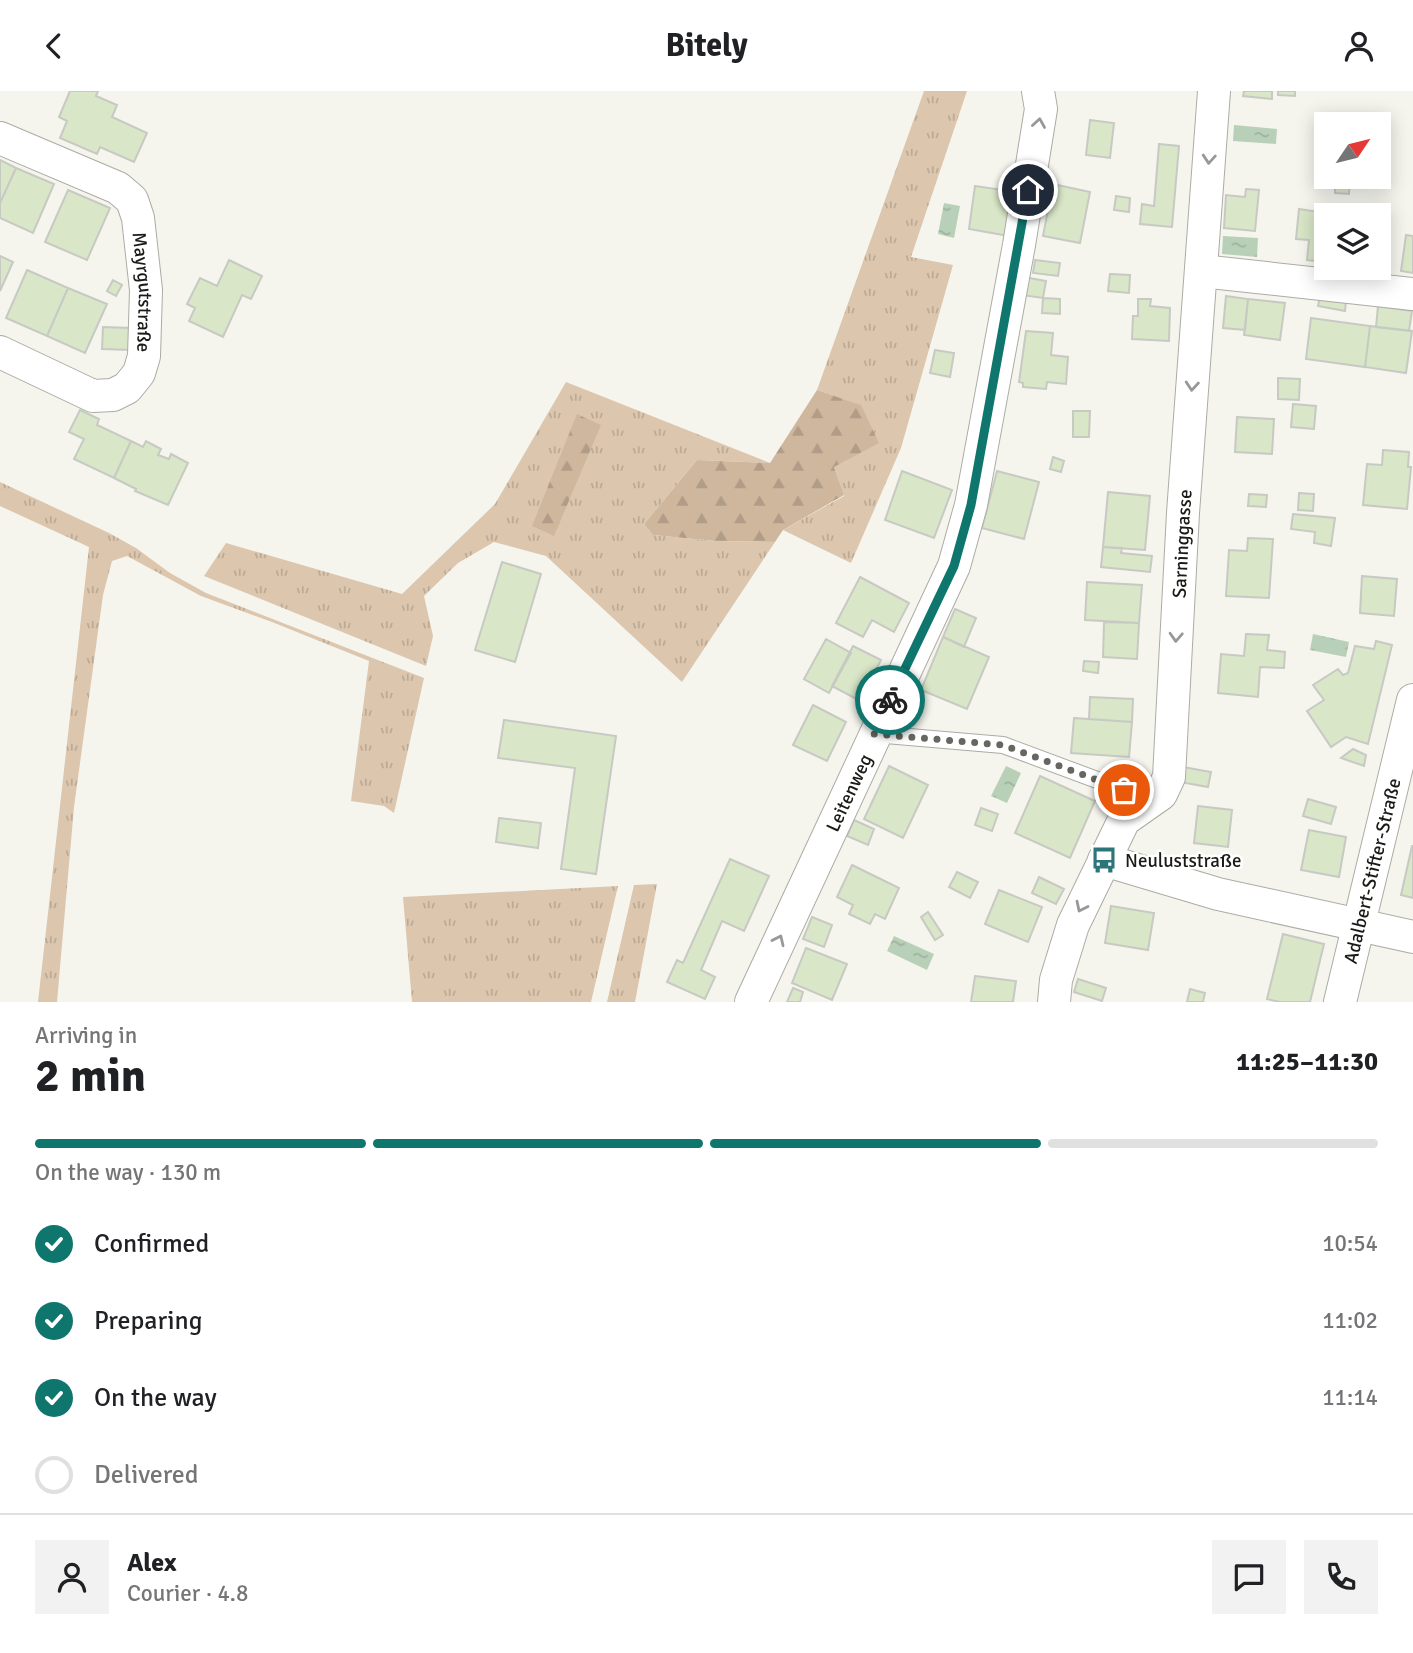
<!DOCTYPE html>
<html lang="en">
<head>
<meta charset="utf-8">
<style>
  :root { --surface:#fff; --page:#f2f2f2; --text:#202124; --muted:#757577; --line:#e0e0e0; --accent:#0f766e }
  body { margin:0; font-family:Signika,sans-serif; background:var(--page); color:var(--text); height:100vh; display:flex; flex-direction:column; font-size:26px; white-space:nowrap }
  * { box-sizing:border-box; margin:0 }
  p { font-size:23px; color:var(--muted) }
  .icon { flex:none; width:38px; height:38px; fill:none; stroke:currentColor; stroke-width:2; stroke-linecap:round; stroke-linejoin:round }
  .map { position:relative; height:911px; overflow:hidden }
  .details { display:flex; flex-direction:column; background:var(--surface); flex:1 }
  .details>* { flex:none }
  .needle { width:46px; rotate:55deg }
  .buttons { position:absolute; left:1314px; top:21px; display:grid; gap:14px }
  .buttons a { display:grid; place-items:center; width:77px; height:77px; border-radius:0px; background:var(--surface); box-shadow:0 4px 18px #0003; font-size:35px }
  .pin { position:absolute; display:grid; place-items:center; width:60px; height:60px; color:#fff; margin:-30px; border:4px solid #fff; border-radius:50%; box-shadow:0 2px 7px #0007 }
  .courier { position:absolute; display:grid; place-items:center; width:70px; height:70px; margin:-35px; border:5px solid #0f766e; border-radius:50%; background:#fff; color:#222; box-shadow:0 2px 9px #0007 }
  .head em { font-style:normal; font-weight:800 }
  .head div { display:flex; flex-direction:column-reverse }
  .head { display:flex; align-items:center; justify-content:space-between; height:119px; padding:0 35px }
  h1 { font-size:46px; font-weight:800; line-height:52px }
  .bar { display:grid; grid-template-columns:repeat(4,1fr); gap:10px 7px; align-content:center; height:84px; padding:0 35px }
  .bar i { height:9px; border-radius:5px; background:var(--line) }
  .bar .on { background:var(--accent) }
  .bar p { grid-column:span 4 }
  .line { display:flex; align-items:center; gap:18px; padding:0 35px; border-top:2px solid var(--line) }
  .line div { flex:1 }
  .round { display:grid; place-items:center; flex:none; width:74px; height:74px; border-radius:0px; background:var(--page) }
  ol { padding:0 35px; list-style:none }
  li { display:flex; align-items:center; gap:21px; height:77px }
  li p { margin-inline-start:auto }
  li .icon { padding:7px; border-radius:50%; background:var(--accent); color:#fff; stroke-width:4 }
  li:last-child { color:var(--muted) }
  li i { width:38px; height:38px; border:4px solid var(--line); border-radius:50% }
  header { display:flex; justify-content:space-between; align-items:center; height:91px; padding:0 35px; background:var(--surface); font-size:32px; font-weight:800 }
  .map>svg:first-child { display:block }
  .grass { fill:url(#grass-tufts) }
  .forest { fill:url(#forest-firs) }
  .water { fill:url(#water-ripples) }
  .building { fill:#d9e6c7; stroke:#c7c9c3; stroke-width:2 }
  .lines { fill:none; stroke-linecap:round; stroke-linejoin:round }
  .lane-casing { stroke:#acaca5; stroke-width:18 }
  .street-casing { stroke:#acaca5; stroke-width:34 }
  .lane { stroke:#fff; stroke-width:16 }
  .street { stroke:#fff; stroke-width:32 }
  .oneway { stroke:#989897 }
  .done { stroke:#676762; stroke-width:7; stroke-dasharray:0 12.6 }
  .route { stroke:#0f766e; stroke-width:9 }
  .labels { text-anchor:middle; stroke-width:5; stroke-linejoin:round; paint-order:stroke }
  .street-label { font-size:19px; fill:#1a1a17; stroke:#fff }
  .poi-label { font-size:19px; fill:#1a1a17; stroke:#fff; text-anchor:start }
</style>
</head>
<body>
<header><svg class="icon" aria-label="back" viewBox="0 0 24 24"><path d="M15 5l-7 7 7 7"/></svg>Bitely<svg class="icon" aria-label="person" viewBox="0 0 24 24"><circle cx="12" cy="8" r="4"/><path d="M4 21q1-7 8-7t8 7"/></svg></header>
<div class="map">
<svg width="1413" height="911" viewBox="0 0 1413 911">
  <defs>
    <pattern id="grass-tufts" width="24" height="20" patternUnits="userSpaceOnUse" patternTransform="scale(1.75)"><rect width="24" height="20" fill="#dcc6ae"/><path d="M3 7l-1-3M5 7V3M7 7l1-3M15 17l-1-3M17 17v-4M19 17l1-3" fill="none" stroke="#bcaa95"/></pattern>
    <pattern id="forest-firs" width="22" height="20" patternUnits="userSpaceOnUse" patternTransform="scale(1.75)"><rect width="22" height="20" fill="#cfb79e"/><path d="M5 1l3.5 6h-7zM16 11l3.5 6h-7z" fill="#b19d87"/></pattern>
    <pattern id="water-ripples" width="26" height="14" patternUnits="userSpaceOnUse" patternTransform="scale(1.75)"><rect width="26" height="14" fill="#b8d0b7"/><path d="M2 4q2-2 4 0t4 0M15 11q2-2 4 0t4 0" fill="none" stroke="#9eb29d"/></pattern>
  </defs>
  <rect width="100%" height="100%" fill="#f5f5ee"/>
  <!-- grass -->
  <path class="grass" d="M 924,0 L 967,0 L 911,166 L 953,174 L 901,357 L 851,472 L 783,439 L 844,405 L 834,376 L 860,314 L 817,299 Z
    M 566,291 L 770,372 L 697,369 L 644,433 L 653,444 L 715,450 L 775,451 L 682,591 L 546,465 L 494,451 L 458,472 L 424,505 L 433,545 L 426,575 L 204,485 L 226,452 L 402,503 L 495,413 Z
    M 0,391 L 109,442 L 136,457 L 170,482 L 206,502 L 424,587 L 394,722 L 384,715 L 351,710 L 369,570 L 272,531 L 201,505 L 127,465 L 112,470 L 103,504 L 74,716 L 57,911 L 38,911 L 89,456 L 0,415 Z
    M 657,793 L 635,911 L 607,911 L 634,794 Z
    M 618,795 L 591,911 L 412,911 L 403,806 Z"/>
  <!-- forest -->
  <path class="forest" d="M 817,299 L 861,314 L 879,352 L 834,376 L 844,404 L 783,439 L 775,451 L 715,450 L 653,444 L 644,433 L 697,369 L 770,372 Z
    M 577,323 L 601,334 L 554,445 L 532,435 Z"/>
  <!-- water -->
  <path class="water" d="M 1234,34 L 1277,38 L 1276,53 L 1233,50 Z
    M 944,112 L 960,115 L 954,147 L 938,143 Z
    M 1223,145 L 1258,147 L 1257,166 L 1222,163 Z
    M 1313,543 L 1349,551 L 1346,566 L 1310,559 Z
    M 1006,675 L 1021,682 L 1007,712 L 991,705 Z
    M 894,845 L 934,863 L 927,879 L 887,860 Z"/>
  <!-- building -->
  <path class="building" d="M 70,0 L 98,0 L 96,5 L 117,14 L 112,26 L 147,42 L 134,71 L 100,56 L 97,63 L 60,47 L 67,30 L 59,26 Z
    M 1244,0 L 1272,0 L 1272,8 L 1243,5 Z
    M 1278,0 L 1295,0 L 1295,5 L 1278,4 Z
    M 1090,29 L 1114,32 L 1110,67 L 1086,64 Z
    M 1159,53 L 1179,55 L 1172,136 L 1140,133 L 1142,113 L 1154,115 Z
    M 0,69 L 16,77 L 0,112 Z
    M 16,77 L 54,93 L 33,142 L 0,127 L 0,112 Z
    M 1335,87 L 1350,87 L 1349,103 L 1335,102 Z
    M 1053,93 L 1090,101 L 1080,152 L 1043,145 Z
    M 975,95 L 1016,101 L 1009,145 L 969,138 Z
    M 1246,98 L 1259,99 L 1255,140 L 1224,137 L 1226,104 L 1245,106 Z
    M 68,99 L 110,117 L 87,169 L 45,151 Z
    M 1116,105 L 1130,107 L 1129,121 L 1114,119 Z
    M 1299,118 L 1319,121 L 1317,137 L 1326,138 L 1326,171 L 1307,169 L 1309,149 L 1296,148 Z
    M 1406,144 L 1413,145 L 1413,182 L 1401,180 Z
    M 0,165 L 13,171 L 0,200 Z
    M 229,169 L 262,185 L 251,208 L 242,204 L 223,246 L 189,230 L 195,217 L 187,213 L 200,187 L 217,195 Z
    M 1035,169 L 1060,172 L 1058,185 L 1033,182 Z
    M 1360,177 L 1375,177 L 1374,184 L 1359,183 Z
    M 27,179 L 68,197 L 47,245 L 6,227 Z
    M 1110,183 L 1130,184 L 1129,202 L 1108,200 Z
    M 1024,186 L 1046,190 L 1043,207 L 1021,204 Z
    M 113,189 L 122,194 L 116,205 L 107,200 Z
    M 68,197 L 107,213 L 85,262 L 47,245 Z
    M 1226,205 L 1248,208 L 1245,239 L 1223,237 Z
    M 1320,205 L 1346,210 L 1345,220 L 1318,215 Z
    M 1043,207 L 1060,208 L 1060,223 L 1042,222 Z
    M 1138,208 L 1151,208 L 1150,215 L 1170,217 L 1169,250 L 1132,248 L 1133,225 L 1138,225 Z
    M 1248,208 L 1285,212 L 1280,249 L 1244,244 Z
    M 1378,215 L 1412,220 L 1409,240 L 1376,236 Z
    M 1311,227 L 1370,235 L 1365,276 L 1306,268 Z
    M 1370,235 L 1412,240 L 1406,282 L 1365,276 Z
    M 103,236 L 131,237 L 131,259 L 102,258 Z
    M 1026,240 L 1053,242 L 1051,264 L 1068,266 L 1066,293 L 1047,291 L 1046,298 L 1023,296 L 1023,292 L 1019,291 Z
    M 935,259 L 954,262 L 950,286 L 930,282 Z
    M 1278,287 L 1300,288 L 1299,309 L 1278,308 Z
    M 1293,313 L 1316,315 L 1314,338 L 1291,336 Z
    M 80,319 L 99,328 L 97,334 L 131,350 L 114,387 L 74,368 L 84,348 L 69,341 Z
    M 1073,320 L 1090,320 L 1089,346 L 1073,346 Z
    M 1237,326 L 1274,328 L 1272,363 L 1235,361 Z
    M 131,350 L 143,356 L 146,350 L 161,358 L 158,364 L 169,368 L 171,363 L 188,372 L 168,414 L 135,400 L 136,398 L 114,387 Z
    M 1383,359 L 1409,361 L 1408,376 L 1411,376 L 1407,418 L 1363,414 L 1367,373 L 1382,374 Z
    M 1053,366 L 1064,370 L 1061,381 L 1050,378 Z
    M 902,380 L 952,399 L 934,447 L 885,429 Z
    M 997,380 L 1039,391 L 1024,448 L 982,437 Z
    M 1108,401 L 1150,405 L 1145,459 L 1103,456 Z
    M 1299,402 L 1314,403 L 1313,420 L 1298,419 Z
    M 1249,403 L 1267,404 L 1266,416 L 1248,415 Z
    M 1293,423 L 1335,427 L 1331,455 L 1314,452 L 1315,441 L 1291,438 Z
    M 1248,447 L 1273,448 L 1269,507 L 1226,505 L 1229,459 L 1247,460 Z
    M 1103,456 L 1122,457 L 1121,462 L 1152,465 L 1150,481 L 1101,476 Z
    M 502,471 L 541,483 L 515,571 L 475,559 Z
    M 1362,485 L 1397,488 L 1394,525 L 1360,522 Z
    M 860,486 L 909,512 L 894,541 L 872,529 L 863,546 L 836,532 Z
    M 1087,491 L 1142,494 L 1139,532 L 1085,529 Z
    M 955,518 L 976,527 L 964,556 L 943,546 Z
    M 1104,531 L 1139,532 L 1137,568 L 1103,566 Z
    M 1246,543 L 1269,544 L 1267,559 L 1285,561 L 1284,577 L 1260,576 L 1258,606 L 1218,602 L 1221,563 L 1244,565 Z
    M 943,546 L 989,566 L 967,618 L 921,599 Z
    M 826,548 L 851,562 L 829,602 L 804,588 Z
    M 1376,550 L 1392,554 L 1368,653 L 1346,646 L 1331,656 L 1307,620 L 1324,609 L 1313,594 L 1338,578 L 1343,584 L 1348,582 L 1355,555 L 1374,558 Z
    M 853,555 L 881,569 L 860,610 L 832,595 Z
    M 1084,570 L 1099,571 L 1098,582 L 1083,580 Z
    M 1090,606 L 1133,608 L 1132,631 L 1089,628 Z
    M 813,614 L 846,631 L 827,670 L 793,654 Z
    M 1074,627 L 1132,631 L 1129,666 L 1071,662 Z
    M 504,629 L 616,645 L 596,783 L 561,778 L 575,677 L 498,667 Z
    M 1353,658 L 1366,664 L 1364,675 L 1341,667 Z
    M 889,675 L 928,694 L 903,747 L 864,728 Z
    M 1183,676 L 1211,681 L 1208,696 L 1180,691 Z
    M 1040,685 L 1095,710 L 1070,767 L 1015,742 Z
    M 1308,708 L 1336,716 L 1331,733 L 1303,725 Z
    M 1198,715 L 1232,719 L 1228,756 L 1194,752 Z
    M 981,717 L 998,723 L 992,740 L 975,734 Z
    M 499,727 L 541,732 L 538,757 L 496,751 Z
    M 854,729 L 874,738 L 868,754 L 847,745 Z
    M 1309,739 L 1346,746 L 1339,786 L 1301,779 Z
    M 1412,755 L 1413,755 L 1413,807 L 1401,804 Z
    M 730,768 L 769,785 L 744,840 L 722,830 L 701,879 L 715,886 L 705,908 L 667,891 L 677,869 L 683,872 Z
    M 852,774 L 899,797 L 885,828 L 875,823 L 870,833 L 849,823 L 853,814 L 837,806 Z
    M 957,781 L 978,791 L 970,807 L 949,796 Z
    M 1039,786 L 1064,798 L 1056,813 L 1032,802 Z
    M 999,799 L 1042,816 L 1028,851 L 985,833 Z
    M 1111,815 L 1154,822 L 1148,859 L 1105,852 Z
    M 928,821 L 943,844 L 935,849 L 921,826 Z
    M 812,826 L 832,834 L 824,856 L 803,848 Z
    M 1283,843 L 1324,853 L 1310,911 L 1280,911 L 1267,908 Z
    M 806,857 L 847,873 L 832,909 L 792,892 Z
    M 975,885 L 1016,890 L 1013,911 L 971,911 Z
    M 1078,888 L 1106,897 L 1102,910 L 1074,901 Z
    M 793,897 L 803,901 L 800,911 L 787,911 Z
    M 1190,898 L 1205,902 L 1203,911 L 1187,911 Z"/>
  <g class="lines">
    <!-- lane casing -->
    <g class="lane-casing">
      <path id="lane" d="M 874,643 L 1003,654 L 1124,699 L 1144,716"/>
    </g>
    <!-- street casing -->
    <g class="street-casing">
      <g id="street">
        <path id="s1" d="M 0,47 L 118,97 L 132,109 L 138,127 L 146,199 L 144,265 L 139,282 L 127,297 L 113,304 L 93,305 L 0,261"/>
        <path d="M 1201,180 L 1413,203"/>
        <path d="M 1104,769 L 1218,803 L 1413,846"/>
        <path id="s2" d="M 751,911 L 954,475 L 971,414 L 1019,154 L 1041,18 L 1038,0"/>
        <path id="s3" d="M 1054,911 L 1056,889 L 1073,834 L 1124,729 L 1161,703 L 1169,686 L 1183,422 L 1214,0"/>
        <path id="s4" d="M 1340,911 L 1413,609"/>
      </g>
    </g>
    <!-- lane -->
    <use href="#lane" class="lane"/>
    <!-- street -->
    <use href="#street" class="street"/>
  </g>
  <!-- one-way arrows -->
  <defs><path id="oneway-chevron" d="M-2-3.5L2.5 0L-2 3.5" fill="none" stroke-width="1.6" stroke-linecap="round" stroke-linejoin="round" transform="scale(1.75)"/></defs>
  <g class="oneway">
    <use href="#oneway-chevron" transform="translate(1039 32) rotate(-81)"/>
    <use href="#oneway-chevron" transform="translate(1209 68) rotate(94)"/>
    <use href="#oneway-chevron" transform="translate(1192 295) rotate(95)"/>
    <use href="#oneway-chevron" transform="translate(1176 546) rotate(93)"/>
    <use href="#oneway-chevron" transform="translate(1081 816) rotate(116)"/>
    <use href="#oneway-chevron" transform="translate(779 849) rotate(-65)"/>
  </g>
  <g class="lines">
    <!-- done -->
    <path class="done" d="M 890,609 L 874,643 L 1003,654 L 1124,699"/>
    <!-- route -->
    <path class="route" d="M 890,609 L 954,475 L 971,414 L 1028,99"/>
  </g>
  <!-- icons -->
  <defs>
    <g id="bus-bare" transform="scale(2.1)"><path d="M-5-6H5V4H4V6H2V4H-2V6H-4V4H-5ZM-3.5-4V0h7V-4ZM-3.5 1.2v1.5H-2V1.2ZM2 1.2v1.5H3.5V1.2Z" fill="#2c767b" stroke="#fff" stroke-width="2.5" paint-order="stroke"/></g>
  </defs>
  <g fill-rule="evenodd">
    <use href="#bus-bare" x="1104" y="769"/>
  </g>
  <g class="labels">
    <!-- street labels -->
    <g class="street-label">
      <text dy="7" stroke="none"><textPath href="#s1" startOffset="240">Mayrgutstraße</textPath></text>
      <text dy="7" stroke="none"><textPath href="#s3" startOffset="494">Sarninggasse</textPath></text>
      <text dy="7" stroke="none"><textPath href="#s2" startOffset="231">Leitenweg</textPath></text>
      <text dy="7" stroke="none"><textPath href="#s4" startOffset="135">Adalbert-Stifter-Straße</textPath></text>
    </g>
    <!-- poi labels -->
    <g class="poi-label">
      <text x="1125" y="776">Neuluststraße</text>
    </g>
  </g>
</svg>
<div class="buttons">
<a><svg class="needle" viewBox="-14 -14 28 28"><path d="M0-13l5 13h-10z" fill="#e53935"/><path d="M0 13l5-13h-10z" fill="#757577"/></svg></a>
<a><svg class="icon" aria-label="layers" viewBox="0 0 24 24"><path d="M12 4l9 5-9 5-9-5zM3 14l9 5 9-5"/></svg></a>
</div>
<div class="pin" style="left:1124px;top:699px;background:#ea580c"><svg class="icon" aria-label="bag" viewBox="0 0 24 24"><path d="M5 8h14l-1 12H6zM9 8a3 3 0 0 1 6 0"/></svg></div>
<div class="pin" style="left:1028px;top:99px;background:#1f2937"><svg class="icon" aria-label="home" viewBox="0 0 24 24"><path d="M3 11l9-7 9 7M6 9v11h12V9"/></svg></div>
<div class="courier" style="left:890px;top:609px"><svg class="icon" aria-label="bike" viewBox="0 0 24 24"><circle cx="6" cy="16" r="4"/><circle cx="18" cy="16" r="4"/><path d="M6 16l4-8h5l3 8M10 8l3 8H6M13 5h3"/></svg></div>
</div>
<section class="details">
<div class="head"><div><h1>2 min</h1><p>Arriving in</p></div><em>11:25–11:30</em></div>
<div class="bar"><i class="on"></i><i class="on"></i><i class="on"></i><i></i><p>On the way · 130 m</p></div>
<ol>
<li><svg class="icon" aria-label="check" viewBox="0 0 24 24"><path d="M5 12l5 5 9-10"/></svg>Confirmed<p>10:54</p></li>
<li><svg class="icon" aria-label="check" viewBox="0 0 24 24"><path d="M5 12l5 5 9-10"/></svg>Preparing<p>11:02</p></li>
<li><svg class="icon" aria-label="check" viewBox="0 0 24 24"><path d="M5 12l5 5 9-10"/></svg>On the way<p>11:14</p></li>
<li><i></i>Delivered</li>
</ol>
<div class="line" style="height:126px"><a class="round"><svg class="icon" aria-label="person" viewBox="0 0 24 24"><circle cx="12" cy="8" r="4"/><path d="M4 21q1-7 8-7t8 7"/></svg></a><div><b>Alex</b><p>Courier · 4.8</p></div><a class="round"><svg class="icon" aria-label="chat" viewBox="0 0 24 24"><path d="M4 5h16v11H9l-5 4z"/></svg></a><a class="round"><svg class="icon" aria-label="phone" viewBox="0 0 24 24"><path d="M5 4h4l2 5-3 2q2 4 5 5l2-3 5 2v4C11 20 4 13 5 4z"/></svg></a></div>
</section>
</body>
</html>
